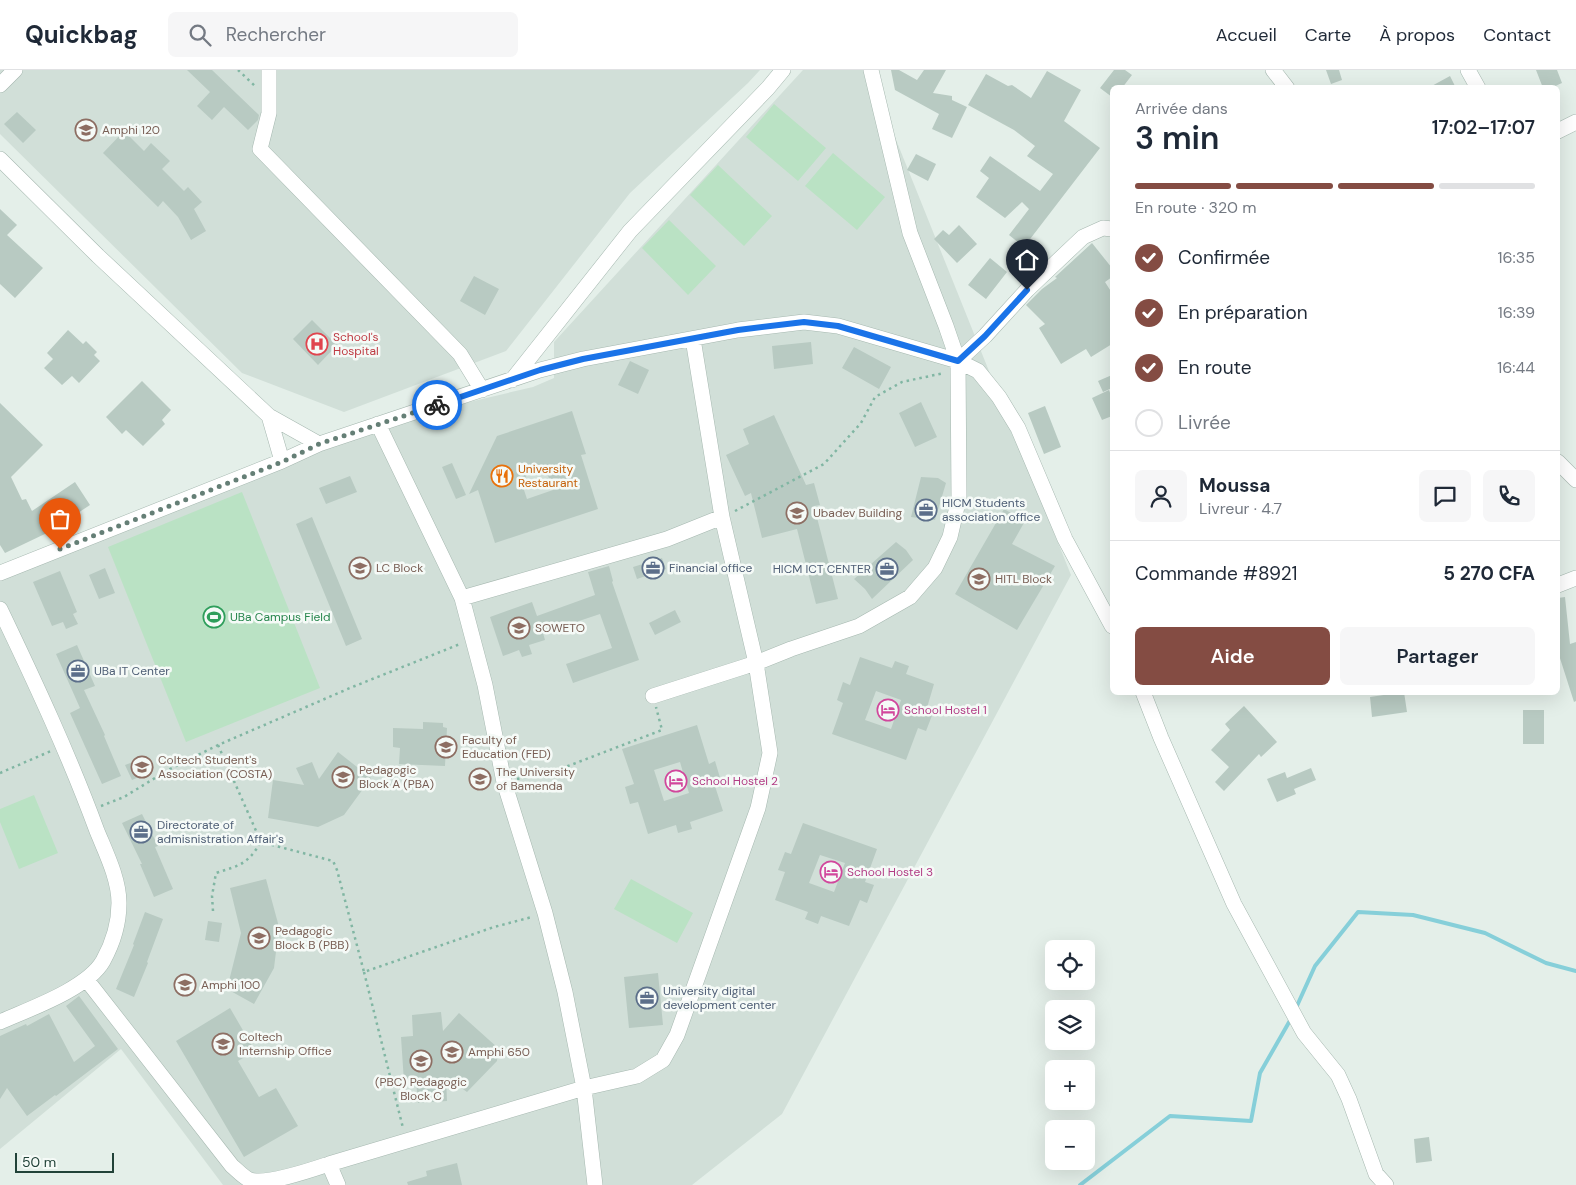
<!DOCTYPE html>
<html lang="fr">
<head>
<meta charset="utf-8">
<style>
  :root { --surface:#fff; --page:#f6f6f7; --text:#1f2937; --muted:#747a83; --line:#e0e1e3; --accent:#844c43 }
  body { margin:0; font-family:"DM Sans",sans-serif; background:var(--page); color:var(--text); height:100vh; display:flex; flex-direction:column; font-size:19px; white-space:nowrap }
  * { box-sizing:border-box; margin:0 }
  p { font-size:16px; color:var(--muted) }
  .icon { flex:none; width:28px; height:28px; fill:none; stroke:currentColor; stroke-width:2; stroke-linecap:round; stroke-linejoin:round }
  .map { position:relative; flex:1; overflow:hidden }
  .panel { position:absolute; left:1110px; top:15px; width:450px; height:610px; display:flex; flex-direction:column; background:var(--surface); border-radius:8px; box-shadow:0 5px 20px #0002 }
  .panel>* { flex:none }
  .fabs { position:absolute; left:1045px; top:870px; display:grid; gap:10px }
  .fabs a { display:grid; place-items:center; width:50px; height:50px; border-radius:8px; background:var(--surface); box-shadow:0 5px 20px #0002; font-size:25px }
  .scale { position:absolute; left:15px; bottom:12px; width:99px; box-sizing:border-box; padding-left:5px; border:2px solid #214238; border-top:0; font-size:14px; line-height:18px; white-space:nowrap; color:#214238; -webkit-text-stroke:4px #f5faf7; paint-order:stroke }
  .pin { position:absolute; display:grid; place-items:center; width:42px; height:42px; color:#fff; margin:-51px -21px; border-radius:50% 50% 50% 0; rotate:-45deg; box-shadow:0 0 5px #0007 }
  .pin .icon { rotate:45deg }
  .courier { position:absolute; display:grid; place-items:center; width:50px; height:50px; margin:-25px; border:4px solid #1a73e8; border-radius:50%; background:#fff; color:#222; box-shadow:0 1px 6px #0007 }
  .summary em { font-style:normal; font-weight:600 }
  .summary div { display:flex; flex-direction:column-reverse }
  .summary { display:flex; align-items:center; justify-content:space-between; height:85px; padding:0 25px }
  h1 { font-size:32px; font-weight:600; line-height:38px }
  .bar { display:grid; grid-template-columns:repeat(4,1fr); gap:8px 5px; align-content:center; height:60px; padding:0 25px }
  .bar i { height:6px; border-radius:4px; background:var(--line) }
  .bar .current { background:var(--accent) }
  .bar p { grid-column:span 4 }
  .line { display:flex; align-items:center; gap:12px; padding:0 25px; border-top:1px solid var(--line) }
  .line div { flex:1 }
  .round { display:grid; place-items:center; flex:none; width:52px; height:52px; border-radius:8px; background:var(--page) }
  ol { padding:0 25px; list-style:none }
  li { display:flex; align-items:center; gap:15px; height:55px }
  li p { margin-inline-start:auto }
  li .icon { padding:5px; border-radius:50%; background:var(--accent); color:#fff; stroke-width:4 }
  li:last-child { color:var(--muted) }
  li i { width:28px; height:28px; border:2px solid var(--line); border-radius:50% }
  .action { display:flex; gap:10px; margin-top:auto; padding:10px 25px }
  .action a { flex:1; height:58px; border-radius:8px; background:var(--accent); color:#fff; font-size:20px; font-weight:600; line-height:58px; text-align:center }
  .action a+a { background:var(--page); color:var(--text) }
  header { display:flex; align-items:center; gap:30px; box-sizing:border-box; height:70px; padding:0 25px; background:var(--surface); border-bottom:1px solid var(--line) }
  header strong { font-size:24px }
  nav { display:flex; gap:28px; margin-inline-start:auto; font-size:18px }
  .search { width:350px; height:45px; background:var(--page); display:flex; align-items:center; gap:12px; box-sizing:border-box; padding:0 18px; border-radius:8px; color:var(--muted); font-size:19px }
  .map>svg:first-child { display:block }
  .built { fill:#d1dfd8 }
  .pitch { fill:#bae2c4 }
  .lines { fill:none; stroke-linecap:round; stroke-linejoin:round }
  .stream { stroke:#86cfd9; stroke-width:4 }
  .building { fill:#b8cac2; fill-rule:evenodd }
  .minor-casing { stroke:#a6b8b0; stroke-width:16 }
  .path { stroke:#81b6a3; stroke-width:2.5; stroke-dasharray:2.5 4; stroke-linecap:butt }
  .minor { stroke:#fff; stroke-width:15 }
  .done { stroke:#657f76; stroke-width:5; stroke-dasharray:0 9 }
  .route { stroke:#1a73e8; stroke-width:6 }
  .labels { text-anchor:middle; stroke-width:5; stroke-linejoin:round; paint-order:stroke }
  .education-label { font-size:12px; fill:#785e54; stroke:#f5faf7; text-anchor:start }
  .health-label { font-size:12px; fill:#be3a42; stroke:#f5faf7; text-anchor:start }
  .food-label { font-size:12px; fill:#c56008; stroke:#f5faf7; text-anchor:start }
  .service-label { font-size:12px; fill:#4e5e75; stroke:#f5faf7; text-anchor:start }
  .leisure-label { font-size:12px; fill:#27864d; stroke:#f5faf7; text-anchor:start }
  .hotel-label { font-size:12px; fill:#b23c85; stroke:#f5faf7; text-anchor:start }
</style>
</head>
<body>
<header>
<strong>Quickbag</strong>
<div class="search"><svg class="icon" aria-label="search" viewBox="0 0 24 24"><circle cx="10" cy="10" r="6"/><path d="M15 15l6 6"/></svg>Rechercher</div>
<nav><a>Accueil</a><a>Carte</a><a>À propos</a><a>Contact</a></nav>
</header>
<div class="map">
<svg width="1576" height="1115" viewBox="0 0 1576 1115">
  <rect width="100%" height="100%" fill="#e4efe9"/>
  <!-- built -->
  <path class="built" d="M 0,0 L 760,0 L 748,13 L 630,123 L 506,281 L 344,342 L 242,303 L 0,64 Z
    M 803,0 L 868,0 L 1071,505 L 782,1044 L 692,1115 L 223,1115 L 121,979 L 0,1079 L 0,509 L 384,352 L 533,317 L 554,308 L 554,272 Z"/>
  <!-- pitch -->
  <path class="pitch" d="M 774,34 L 826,78 L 798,111 L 746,67 Z
    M 833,83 L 885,127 L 857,160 L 805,116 Z
    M 718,95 L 772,146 L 744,176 L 690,125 Z
    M 669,150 L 716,196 L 688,225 L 642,178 Z
    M 242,422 L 320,618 L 186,672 L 108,477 Z
    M 34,725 L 58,783 L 19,799 L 0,752 L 0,739 Z
    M 631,809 L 693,843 L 677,873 L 614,839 Z"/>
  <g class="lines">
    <!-- stream -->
    <path class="stream" d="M 1296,938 L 1315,896 L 1358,842 L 1413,845 L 1485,863 L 1546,893 L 1576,901
      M 1080,1115 L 1170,1046 L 1251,1051 L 1260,1003 L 1292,947"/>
  </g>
  <!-- building -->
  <path class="building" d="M 187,0 L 212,0 L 259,45 L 258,50 L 248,60 L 224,37 L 212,50 L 197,36 L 210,22 Z
    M 891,0 L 899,0 L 917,10 L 924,0 L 946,0 L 933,23 L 952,26 L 952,30 L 967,37 L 952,68 L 932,59 L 939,44 L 895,20 Z
    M 1114,0 L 1125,0 L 1132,5 L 1122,18 L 1112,18 L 1112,27 L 1100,18 Z
    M 1326,0 L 1339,0 L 1342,10 L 1331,14 Z
    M 1536,0 L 1557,0 L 1562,13 L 1551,18 L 1543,18 Z
    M 1047,1 L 1081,20 L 1064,51 L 1100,78 L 1024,177 L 1009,165 L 1029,139 L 1022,132 L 1005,148 L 976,127 L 989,108 L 980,101 L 990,86 L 1040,121 L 1053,104 L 1027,86 L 1035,76 L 1014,60 L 968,35 L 986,4 L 1008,16 L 1012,15 L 1031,28 Z
    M 1450,6 L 1456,18 L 1428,18 Z
    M 17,42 L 36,60 L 23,73 L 4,54 Z
    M 124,61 L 144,81 L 151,73 L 170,91 L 162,99 L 184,121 L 188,117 L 202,132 L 194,139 L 206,161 L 191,170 L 178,147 L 163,131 L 158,137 L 103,83 Z
    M 916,84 L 936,94 L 928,111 L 907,100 Z
    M 0,139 L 17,155 L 7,165 L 43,198 L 15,228 L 0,214 Z
    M 959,155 L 977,174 L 957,193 L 934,169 L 943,160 L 949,165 Z
    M 1092,173 L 1112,198 L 1112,207 L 1105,212 L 1112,223 L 1112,274 L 1091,287 L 1086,279 L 1061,294 L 1039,258 L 1045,254 L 1026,235 L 1042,219 L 1057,208 L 1055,207 Z
    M 990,188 L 1007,202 L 986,229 L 968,215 Z
    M 474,206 L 499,219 L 485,245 L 460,231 Z
    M 312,250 L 337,275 L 318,295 L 293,269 Z
    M 68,260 L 83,274 L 86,271 L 97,282 L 94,285 L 100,291 L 79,313 L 72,306 L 62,315 L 44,298 L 53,289 L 47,283 Z
    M 811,272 L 813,294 L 774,299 L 772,276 Z
    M 854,277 L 891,297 L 879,319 L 842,298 Z
    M 630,291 L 649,300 L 638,324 L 618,315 Z
    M 1112,305 L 1112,318 L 1103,322 L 1098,311 Z
    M 142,311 L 171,340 L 162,350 L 165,354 L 143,376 L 126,360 L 122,364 L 106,347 Z
    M 1109,320 L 1112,328 L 1112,346 L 1102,350 L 1092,328 Z
    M 921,332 L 937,367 L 915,377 L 899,343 Z
    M 0,333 L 43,375 L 11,407 L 22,430 L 26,429 L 32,441 L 75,412 L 90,435 L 49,462 L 5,483 L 0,475 Z
    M 1045,336 L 1061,377 L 1044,384 L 1028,343 Z
    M 572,341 L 586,384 L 581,385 L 598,439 L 495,473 L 478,420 L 469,424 L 497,366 ZM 545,397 L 553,420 L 527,429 L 522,414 L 528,403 Z
    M 774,345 L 806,415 L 814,413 L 820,435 L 814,436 L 838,529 L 816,534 L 797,459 L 762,468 L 751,423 L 745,426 L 726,385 L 749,374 L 743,359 Z
    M 452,393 L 466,425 L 456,429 L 442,397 Z
    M 350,406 L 357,422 L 326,434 L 319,418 Z
    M 921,407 L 938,408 L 946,413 L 935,450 L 911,447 Z
    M 1004,439 L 1025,451 L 1012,474 L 1055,496 L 1017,560 L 955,524 Z
    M 312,447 L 362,569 L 346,576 L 296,454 Z
    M 896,472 L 906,480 L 913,490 L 872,529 L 865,519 L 854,509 Z
    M 662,488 L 666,499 L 637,509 L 633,497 Z
    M 609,496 L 613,511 L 612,512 L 639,590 L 573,613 L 566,594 L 612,578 L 600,544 L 543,563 L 545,570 L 529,575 L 532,584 L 522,587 L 519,580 L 503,586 L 490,547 L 532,532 L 537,546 L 595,525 L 588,502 Z
    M 105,498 L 115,523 L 99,529 L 89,505 Z
    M 60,501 L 77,542 L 73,544 L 78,554 L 66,559 L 63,552 L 52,556 L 33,512 Z
    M 1565,527 L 1570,574 L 1576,572 L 1576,631 L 1574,632 L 1558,582 L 1558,528 Z
    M 675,540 L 681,552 L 655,565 L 649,553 Z
    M 77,575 L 95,616 L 84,620 L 105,665 L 104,666 L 121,706 L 102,714 L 70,643 L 80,638 L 56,584 Z
    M 860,587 L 892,598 L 895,591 L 909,596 L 906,604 L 934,614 L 926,641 L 933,643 L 926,661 L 918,658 L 906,690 L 832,664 L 843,633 L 837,630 L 843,612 L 850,615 ZM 876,621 L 901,630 L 891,659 L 865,650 Z
    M 1404,622 L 1407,642 L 1372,647 L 1370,627 Z
    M 1244,636 L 1277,672 L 1261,687 L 1259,684 L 1224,721 L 1215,712 L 1229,697 L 1211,680 L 1230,660 L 1225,654 Z
    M 1523,640 L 1544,640 L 1544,674 L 1523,674 Z
    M 423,652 L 443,653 L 443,657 L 447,658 L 445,696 L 399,694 L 400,678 L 393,677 L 393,658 L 423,659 Z
    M 697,655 L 709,694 L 715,691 L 721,711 L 714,713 L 723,741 L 690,752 L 692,759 L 678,763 L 676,755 L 648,764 L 638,732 L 630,734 L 625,717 L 634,714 L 622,679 ZM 680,692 L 689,723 L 664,731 L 654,700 Z
    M 338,682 L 371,708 L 344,745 L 318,757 L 268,748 L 273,710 L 304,715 L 296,698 L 312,692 L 319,709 Z
    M 149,688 L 154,698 L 140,704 L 139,707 L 132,710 L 125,695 L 133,692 L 136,693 Z
    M 1311,698 L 1316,710 L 1294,719 L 1296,724 L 1277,732 L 1267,709 L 1285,702 L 1287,708 Z
    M 142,744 L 158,776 L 155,777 L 173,819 L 154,827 L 140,794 L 142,794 L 122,753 Z
    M 803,753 L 877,779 L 865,812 L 874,815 L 867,833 L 860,830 L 849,856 L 821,846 L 818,854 L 805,849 L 808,842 L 775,830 L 785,802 L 778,800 L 785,782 L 791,784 ZM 820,785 L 845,793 L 834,822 L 809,813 Z
    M 266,809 L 279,857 L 274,898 L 254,934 L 227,919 L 241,863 L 230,818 Z
    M 145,842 L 163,849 L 147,892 L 148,893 L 134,927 L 116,919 L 134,875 L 133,874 Z
    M 208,851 L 222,853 L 219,872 L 205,870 Z
    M 658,903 L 663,955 L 629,958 L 624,907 Z
    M 79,926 L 118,979 L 56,1026 L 55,1025 L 27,1046 L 7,1018 L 0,1029 L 0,966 L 26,954 L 27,956 L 49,944 L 74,992 L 95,976 L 66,936 Z
    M 230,938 L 255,981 L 238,991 L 259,1027 L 276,1018 L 298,1056 L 244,1087 L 176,971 Z
    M 441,942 L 443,961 L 459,943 L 498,978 L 497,991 L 467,1022 L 446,1007 L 447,1031 L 418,1033 L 416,1011 L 404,1012 L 401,967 L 413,966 L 412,945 Z
    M 1429,1067 L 1432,1091 L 1416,1093 L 1414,1069 Z
    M 457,1093 L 462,1115 L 408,1115 L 407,1112 L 427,1106 L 426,1101 Z"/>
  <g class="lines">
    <!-- minor casing -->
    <g class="minor-casing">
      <path id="minor" d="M 269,0 L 269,43 L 260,79 L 460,284 L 482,320
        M 1273,0 L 1287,18
        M 1468,0 L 1478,18
        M 0,15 L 15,0
        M 1558,61 L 1576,52
        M 0,89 L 98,186 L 269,346 L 319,374
        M 693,269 L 722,447
        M 958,291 L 985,266 L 1027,220 L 1083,167 L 1103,158 L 1112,159
        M 512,310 L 630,161 L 768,18 L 783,0
        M 269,346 L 282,391
        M 378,354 L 462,528 L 485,615 L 504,712 L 545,843 L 565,922 L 584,1018 L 595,1115
        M 1558,392 L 1576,410
        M 0,503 L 282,391 L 319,374 L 540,300 L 583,289 L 738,260 L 804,252 L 838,256 L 958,291 L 978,301 L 999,327 L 1018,358 L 1065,469 L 1112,556
        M 1558,515 L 1576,508
        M 462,528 L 667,469 L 722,447 L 756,593 L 791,579 L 859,556 L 910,527 L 935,498 L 950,467 L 959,428 L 958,291 L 946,256 L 910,163 L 871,0
        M 0,539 C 35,612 69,685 97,761 C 106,783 119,809 119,833 C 119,854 113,873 103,891 C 87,919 29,939 0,952
        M 1143,622 L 1161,668 L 1234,834 L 1304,963 L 1338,1005 L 1349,1029 L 1376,1104 L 1386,1115
        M 86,909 L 232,1096 C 237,1100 244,1108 250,1110 C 268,1115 311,1100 329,1094 L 584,1018 L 637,1006 L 663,990 L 677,965 L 758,738 L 770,683 L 756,593 L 653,626
        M 329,1094 L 338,1115"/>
    </g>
    <!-- path -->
    <path class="path" d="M 238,0 L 255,16
      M 735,441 L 824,394 L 861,353 L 875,327 L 902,312 L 944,303
      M 218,675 L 261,772 L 333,791 L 337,800 L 364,902 L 494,857 L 532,847
      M 0,703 L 51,681
      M 517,709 L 555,701 L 662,660 L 656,637
      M 101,736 L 124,727 L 168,700 L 218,675 L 350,618 L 460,574
      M 213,841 L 212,826 L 216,803 C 240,795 247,795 261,772
      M 364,902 L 403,1058"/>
    <!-- minor -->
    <use href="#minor" class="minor"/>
  </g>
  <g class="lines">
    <!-- done -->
    <path class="done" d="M 60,479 L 282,392 L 319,374 L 437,335"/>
    <!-- route -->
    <path class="route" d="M 437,335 L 540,300 L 583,289 L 738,260 L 804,252 L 838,256 L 958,291 L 985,266 L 1027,220"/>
  </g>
  <!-- icons -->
  <defs>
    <g id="university-ring" transform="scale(1.125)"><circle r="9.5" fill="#f5faf7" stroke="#8d6e63" stroke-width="1.5"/><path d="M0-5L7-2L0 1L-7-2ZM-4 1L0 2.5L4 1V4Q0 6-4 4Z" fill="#8d6e63"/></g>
    <g id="hospital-ring" transform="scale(1.125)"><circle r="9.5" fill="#f5faf7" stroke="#e0444e" stroke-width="1.5"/><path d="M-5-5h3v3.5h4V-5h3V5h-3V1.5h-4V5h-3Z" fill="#e0444e"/></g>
    <g id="restaurant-ring" transform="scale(1.125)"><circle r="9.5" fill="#f5faf7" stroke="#e8710a" stroke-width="1.5"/><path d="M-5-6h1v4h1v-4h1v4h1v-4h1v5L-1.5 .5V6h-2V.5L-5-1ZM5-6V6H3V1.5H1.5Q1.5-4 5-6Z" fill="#e8710a"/></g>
    <g id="office-ring" transform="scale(1.125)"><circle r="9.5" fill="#f5faf7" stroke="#5c6f8a" stroke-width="1.5"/><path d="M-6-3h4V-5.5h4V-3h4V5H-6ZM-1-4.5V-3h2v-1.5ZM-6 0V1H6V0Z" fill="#5c6f8a"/></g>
    <g id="stadium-ring" transform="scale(1.125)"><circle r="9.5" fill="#f5faf7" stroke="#2e9e5b" stroke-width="1.5"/><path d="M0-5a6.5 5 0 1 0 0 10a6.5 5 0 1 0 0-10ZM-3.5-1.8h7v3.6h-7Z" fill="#2e9e5b"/></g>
    <g id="hotel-ring" transform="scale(1.125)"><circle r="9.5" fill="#f5faf7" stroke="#d1479c" stroke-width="1.5"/><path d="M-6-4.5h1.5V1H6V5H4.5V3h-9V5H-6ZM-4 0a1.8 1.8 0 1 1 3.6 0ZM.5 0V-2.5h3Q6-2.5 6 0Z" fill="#d1479c"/></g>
  </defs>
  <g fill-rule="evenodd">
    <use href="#university-ring" x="86" y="60"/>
    <use href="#hospital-ring" x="317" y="274"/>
    <use href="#restaurant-ring" x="502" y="406"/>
    <use href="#office-ring" x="926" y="440"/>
    <use href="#university-ring" x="797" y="443"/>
    <use href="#university-ring" x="360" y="498"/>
    <use href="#office-ring" x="653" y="498"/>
    <use href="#office-ring" x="887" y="499"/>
    <use href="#university-ring" x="979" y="509"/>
    <use href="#stadium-ring" x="214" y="547"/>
    <use href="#university-ring" x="519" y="558"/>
    <use href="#office-ring" x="78" y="601"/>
    <use href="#hotel-ring" x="888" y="640"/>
    <use href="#university-ring" x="446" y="677"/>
    <use href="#university-ring" x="142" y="697"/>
    <use href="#university-ring" x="343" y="707"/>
    <use href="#university-ring" x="480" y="709"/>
    <use href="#hotel-ring" x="676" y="711"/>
    <use href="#office-ring" x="141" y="762"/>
    <use href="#hotel-ring" x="831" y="802"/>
    <use href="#university-ring" x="259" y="868"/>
    <use href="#university-ring" x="185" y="915"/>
    <use href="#office-ring" x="647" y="928"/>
    <use href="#university-ring" x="223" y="974"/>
    <use href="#university-ring" x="452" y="982"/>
    <use href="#university-ring" x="421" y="991"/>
  </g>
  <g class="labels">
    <!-- education labels -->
    <g class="education-label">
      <text x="102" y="64">Amphi 120</text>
      <text x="813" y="447">Ubadev Building</text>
      <text x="376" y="502">LC Block</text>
      <text x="995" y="513">HITL Block</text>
      <text x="535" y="562">SOWETO</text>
      <text x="462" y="674">Faculty of<tspan x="462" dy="14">Education (FED)</tspan></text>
      <text x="158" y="694">Coltech Student's<tspan x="158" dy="14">Association (COSTA)</tspan></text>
      <text x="359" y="704">Pedagogic<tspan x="359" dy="14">Block A (PBA)</tspan></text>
      <text x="496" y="706">The University<tspan x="496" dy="14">of Bamenda</tspan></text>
      <text x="275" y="865">Pedagogic<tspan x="275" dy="14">Block B (PBB)</tspan></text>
      <text x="201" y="919">Amphi 100</text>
      <text x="239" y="971">Coltech<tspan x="239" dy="14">Internship Office</tspan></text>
      <text x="468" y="986">Amphi 650</text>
      <text x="421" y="1016" text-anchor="middle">(PBC) Pedagogic<tspan x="421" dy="14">Block C</tspan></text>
    </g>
    <!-- health labels -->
    <g class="health-label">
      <text x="333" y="271">School's<tspan x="333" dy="14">Hospital</tspan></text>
    </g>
    <!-- food labels -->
    <g class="food-label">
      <text x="518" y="403">University<tspan x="518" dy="14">Restaurant</tspan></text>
    </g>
    <!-- service labels -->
    <g class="service-label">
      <text x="942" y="437">HICM Students<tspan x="942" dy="14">association office</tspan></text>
      <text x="669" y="502">Financial office</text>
      <text x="871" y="503" text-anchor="end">HICM ICT CENTER</text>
      <text x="94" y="605">UBa IT Center</text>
      <text x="157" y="759">Directorate of<tspan x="157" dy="14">admisnistration Affair's</tspan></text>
      <text x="663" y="925">University digital<tspan x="663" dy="14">development center</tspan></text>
    </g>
    <!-- leisure labels -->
    <g class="leisure-label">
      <text x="230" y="551">UBa Campus Field</text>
    </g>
    <!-- hotel labels -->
    <g class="hotel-label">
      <text x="904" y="644">School Hostel 1</text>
      <text x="692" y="715">School Hostel 2</text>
      <text x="847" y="806">School Hostel 3</text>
    </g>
  </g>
</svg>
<div class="fabs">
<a><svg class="icon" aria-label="locate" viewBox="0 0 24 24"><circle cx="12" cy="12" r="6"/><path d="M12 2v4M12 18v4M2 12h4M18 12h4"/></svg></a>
<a><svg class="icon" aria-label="layers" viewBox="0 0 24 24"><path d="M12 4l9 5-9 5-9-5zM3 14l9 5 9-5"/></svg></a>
<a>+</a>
<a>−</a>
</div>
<div class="scale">50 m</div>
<div class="pin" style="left:60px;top:479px;background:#ea580c"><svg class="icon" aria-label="bag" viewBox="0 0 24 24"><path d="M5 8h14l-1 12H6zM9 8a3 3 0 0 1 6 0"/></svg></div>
<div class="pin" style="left:1027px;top:220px;background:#1f2937"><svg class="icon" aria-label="home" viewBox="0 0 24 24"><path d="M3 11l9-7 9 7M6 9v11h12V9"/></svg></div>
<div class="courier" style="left:437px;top:335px"><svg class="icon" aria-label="bike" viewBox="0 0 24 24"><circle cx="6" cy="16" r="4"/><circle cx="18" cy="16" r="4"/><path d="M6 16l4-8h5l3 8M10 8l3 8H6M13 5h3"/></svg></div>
<section class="panel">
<div class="summary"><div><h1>3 min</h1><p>Arrivée dans</p></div><em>17:02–17:07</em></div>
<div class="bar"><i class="current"></i><i class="current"></i><i class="current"></i><i></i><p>En route · 320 m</p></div>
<ol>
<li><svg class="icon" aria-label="check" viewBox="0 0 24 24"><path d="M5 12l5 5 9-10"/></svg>Confirmée<p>16:35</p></li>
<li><svg class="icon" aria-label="check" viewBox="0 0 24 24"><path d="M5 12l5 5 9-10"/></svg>En préparation<p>16:39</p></li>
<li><svg class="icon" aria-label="check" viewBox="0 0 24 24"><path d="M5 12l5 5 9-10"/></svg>En route<p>16:44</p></li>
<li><i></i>Livrée</li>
</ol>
<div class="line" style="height:90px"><a class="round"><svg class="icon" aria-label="person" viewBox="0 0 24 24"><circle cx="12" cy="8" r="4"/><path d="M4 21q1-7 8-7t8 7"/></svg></a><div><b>Moussa</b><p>Livreur · 4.7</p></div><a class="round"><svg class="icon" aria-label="chat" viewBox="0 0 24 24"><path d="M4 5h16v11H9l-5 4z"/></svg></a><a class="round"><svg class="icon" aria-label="phone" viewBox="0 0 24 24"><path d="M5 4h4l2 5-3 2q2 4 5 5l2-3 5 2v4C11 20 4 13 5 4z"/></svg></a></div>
<div class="line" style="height:65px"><div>Commande #8921</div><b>5 270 CFA</b></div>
<div class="action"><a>Aide</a><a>Partager</a></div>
</section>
</div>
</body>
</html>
